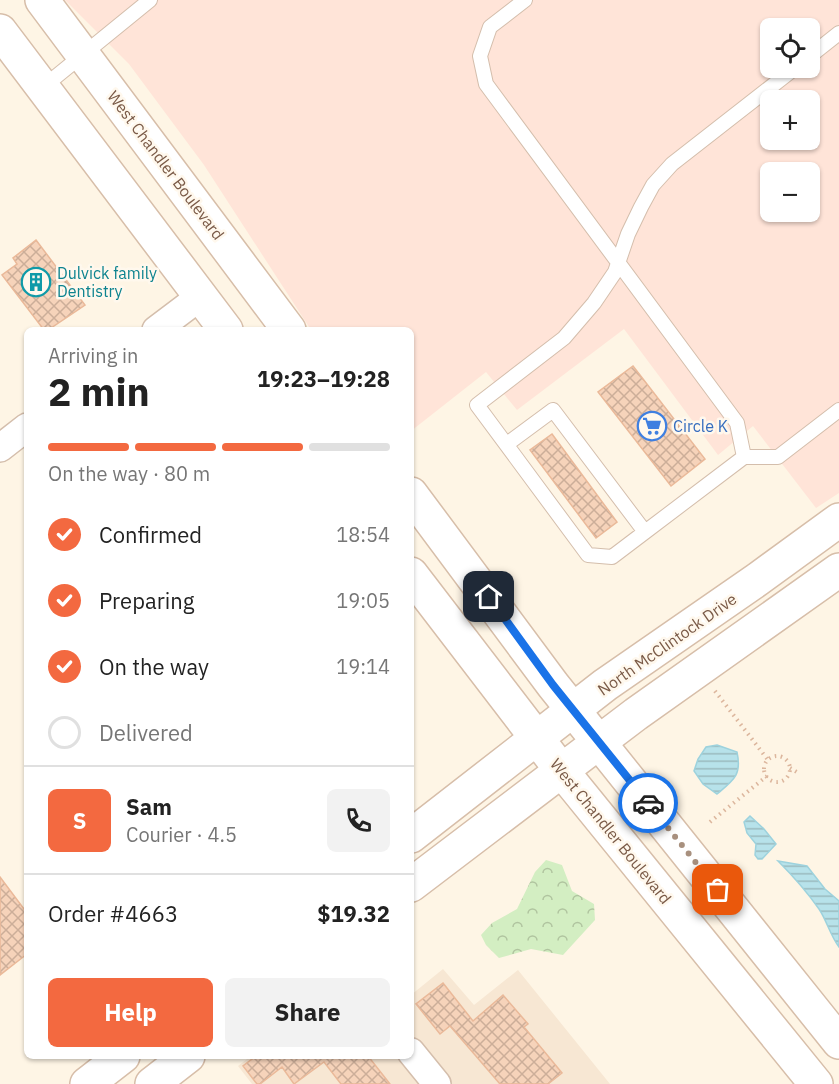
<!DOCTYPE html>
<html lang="en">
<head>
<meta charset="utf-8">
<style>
  :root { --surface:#fff; --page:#f2f2f2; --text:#222; --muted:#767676; --line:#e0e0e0; --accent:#f36940 }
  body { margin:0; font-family:"IBM Plex Sans",sans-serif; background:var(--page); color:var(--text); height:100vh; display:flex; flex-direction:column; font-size:22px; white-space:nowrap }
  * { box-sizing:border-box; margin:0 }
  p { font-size:20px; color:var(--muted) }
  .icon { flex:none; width:33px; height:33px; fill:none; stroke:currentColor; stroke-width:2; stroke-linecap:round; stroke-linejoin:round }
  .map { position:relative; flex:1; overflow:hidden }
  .sheet { position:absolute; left:24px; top:327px; width:390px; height:732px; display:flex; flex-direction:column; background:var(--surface); border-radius:9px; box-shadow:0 2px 4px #0004 }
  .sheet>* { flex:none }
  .controls { position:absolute; left:760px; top:18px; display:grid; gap:12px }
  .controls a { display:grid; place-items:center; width:60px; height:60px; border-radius:9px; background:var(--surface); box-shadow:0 2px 4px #0004; font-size:30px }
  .pin { position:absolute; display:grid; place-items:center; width:51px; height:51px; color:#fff; margin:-26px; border-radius:12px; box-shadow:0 3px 9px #0006 }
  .courier { position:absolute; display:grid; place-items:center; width:60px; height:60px; margin:-30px; border:4px solid #1a73e8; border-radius:50%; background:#fff; color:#222; box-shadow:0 2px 8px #0007 }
  .overview em { font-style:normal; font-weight:700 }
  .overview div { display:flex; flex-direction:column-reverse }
  .overview { display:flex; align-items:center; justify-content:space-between; height:102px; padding:0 24px }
  h1 { font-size:39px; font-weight:700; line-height:45px }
  .bar { display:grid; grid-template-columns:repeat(4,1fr); gap:9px 6px; align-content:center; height:72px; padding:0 24px }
  .bar i { height:8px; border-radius:4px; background:var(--line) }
  .bar .selected { background:var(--accent) }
  .bar p { grid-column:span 4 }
  .line { display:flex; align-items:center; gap:15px; padding:0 24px; border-top:2px solid var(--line) }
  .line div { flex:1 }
  .round { display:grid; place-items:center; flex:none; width:63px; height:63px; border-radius:9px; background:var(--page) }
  ol { padding:0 24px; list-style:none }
  li { display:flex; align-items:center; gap:18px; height:66px }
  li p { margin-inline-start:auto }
  li .icon { padding:6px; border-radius:50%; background:var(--accent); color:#fff; stroke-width:4 }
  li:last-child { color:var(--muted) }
  li i { width:33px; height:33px; border:3px solid var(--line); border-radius:50% }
  .action { display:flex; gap:12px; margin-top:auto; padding:12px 24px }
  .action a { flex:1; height:69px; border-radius:9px; background:var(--accent); color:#fff; font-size:24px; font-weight:700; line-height:69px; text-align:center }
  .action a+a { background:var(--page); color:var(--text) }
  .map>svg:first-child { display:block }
  .residential { fill:#f7e7d3 }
  .commercial { fill:#ffe4d8; fill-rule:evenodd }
  .forest { fill:url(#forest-crowns) }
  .water { fill:url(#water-rules); stroke:#9dd2dd; stroke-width:1.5 }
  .building { fill:url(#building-cross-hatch); stroke:#eab999; stroke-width:1.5 }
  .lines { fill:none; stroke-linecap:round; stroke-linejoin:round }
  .service-casing { stroke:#d4beac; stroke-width:16 }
  .minor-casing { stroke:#d4beac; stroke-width:30 }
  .secondary-casing { stroke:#d7bea9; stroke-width:36 }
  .path { stroke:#dcb69d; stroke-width:4; stroke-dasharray:1.5 4.5; stroke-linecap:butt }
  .service { stroke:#fff; stroke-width:14 }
  .minor { stroke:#fff; stroke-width:27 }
  .secondary { stroke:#fff; stroke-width:33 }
  .done { stroke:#a8907e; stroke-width:6; stroke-dasharray:0 10.8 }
  .route { stroke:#1a73e8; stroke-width:8 }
  .labels { text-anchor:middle; stroke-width:5; stroke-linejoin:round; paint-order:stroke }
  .street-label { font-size:16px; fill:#7a5a47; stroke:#fff8ed }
  .culture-label { font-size:16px; fill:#0d838f; stroke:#fff8ed; text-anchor:start }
  .shop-label { font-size:16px; fill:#366cbe; stroke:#fff8ed; text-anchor:start }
</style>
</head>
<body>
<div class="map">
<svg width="839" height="1084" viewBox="0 0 839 1084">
  <defs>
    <pattern id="forest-crowns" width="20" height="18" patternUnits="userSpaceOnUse" patternTransform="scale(1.5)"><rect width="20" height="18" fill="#d3eec2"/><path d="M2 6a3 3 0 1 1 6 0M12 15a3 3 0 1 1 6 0" fill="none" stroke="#b0c49f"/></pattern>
    <pattern id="water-rules" width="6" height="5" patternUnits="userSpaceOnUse" patternTransform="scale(1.5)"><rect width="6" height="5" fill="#b7e2ea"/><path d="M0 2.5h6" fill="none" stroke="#9ababf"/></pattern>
    <pattern id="building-cross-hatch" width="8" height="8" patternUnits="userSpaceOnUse" patternTransform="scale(1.5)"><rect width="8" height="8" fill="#f6d3ba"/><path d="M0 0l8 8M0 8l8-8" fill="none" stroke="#ccae99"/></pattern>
  </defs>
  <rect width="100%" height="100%" fill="#fef5e5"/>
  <!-- residential -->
  <path class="residential" d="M 443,969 L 474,1005 L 518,970 L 610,1084 L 252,1084 L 238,1066 L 251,1056 L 411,1056 L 411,995 Z"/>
  <!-- commercial -->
  <path class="commercial" d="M 65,0 L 839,0 L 839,493 L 816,508 L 753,426 L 718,455 L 624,329 L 517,410 L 486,372 L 411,431 L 411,330 L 311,330 L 204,165 L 129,64 ZM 771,28 L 810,28 L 810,68 L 771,68 ZM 771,100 L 810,100 L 810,140 L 771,140 ZM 771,172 L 810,172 L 810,212 L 771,212 Z"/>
  <!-- forest -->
  <path class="forest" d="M 546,860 L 562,865 L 572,891 L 594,904 L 595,920 L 563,955 L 531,949 L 499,958 L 486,945 L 481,935 L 492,923 L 517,909 L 535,872 Z"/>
  <!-- water -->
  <path class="water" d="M 717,745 L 737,752 C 742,775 734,780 717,794 L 703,784 L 694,771 L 698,759 L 706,747 Z
    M 750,816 L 764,829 L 776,844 L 762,859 L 758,859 L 755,855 L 756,844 L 747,833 L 744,822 Z
    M 778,861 L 807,866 L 825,889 L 839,901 L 839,947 C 830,935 827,921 819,909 C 807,892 793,876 778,861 Z"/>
  <!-- building -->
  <path class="building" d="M 36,240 L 85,305 L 48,330 L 44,330 L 2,275 L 17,264 L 13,258 Z
    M 633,366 L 705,459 L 671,486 L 598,392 Z
    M 552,434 L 617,522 L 596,538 L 530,450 Z
    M 0,877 L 27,913 L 27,954 L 0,975 Z
    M 443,983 L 473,1021 L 503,995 L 528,1024 L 524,1027 L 562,1073 L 548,1084 L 500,1084 L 450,1026 L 440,1034 L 416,1004 Z
    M 256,1056 L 368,1056 L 390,1084 L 341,1084 L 324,1062 L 294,1084 L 282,1067 L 260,1084 L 257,1084 L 243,1066 Z"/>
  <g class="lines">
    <!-- service casing -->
    <g class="service-casing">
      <path id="service" d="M 525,0 L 490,27 L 480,56 L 486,84 L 737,423 L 744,457
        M 810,56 L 839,33
        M 42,88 L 150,0
        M 507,444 L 553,410 L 645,532 L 744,457 L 778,457 L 839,410
        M 645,532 L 612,557 L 588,555 L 477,405 L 564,338 L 594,303 L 615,272 L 628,234 L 641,207 L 653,185 L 672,164 L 795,68"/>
    </g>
    <!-- minor casing -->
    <g class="minor-casing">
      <path id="minor" d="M 156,330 L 201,296
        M 0,448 L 27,427
        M 411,1052 L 437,1084"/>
    </g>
    <!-- secondary casing -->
    <g class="secondary-casing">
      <path id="secondary" d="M 42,0 L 289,330
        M 0,31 L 226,330
        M 411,494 L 553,685 L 839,1042
        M 411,574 L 562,771 L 816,1084
        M 411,836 L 605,685 L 758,579 L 839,520
        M 411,885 L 636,714 L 839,570
        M 87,1084 L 123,1056
        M 152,1084 L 188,1056"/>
    </g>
    <!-- path -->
    <path class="path" d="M 715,691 L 768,760
      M764 769a13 13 0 1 1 26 0a13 13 0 1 1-26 0Z
      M 790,768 L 800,774
      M 710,822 L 767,776"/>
    <!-- service -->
    <use href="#service" class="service"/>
    <!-- minor -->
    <use href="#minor" class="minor"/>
    <!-- secondary -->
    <use href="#secondary" class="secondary"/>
  </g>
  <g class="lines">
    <!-- done -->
    <path class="done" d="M 648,803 L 718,890"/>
    <!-- route -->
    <path class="route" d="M 489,597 L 553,685 L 648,803"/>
  </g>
  <!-- icons -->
  <defs>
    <g id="building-ring" transform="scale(1.5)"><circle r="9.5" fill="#fff8ed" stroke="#0f9aa8" stroke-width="1.5"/><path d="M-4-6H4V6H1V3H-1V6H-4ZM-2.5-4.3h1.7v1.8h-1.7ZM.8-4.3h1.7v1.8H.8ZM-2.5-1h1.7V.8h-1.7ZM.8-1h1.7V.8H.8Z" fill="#0f9aa8"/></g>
    <g id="supermarket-ring" transform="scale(1.5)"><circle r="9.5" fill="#fff8ed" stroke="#3f7fe0" stroke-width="1.5"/><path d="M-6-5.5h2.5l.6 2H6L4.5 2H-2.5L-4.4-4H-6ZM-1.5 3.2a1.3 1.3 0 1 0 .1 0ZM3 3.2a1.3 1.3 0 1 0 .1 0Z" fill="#3f7fe0"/></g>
  </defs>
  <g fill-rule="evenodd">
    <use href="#building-ring" x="36" y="282"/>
    <use href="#supermarket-ring" x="652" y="426"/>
  </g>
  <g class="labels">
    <!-- street labels -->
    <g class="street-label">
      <text transform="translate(166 165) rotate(53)" y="6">West Chandler Boulevard</text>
      <text transform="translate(667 644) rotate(-35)" y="6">North McClintock Drive</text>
      <text transform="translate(611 831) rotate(51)" y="6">West Chandler Boulevard</text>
    </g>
    <!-- culture labels -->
    <g class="culture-label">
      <text x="57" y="279">Dulvick family<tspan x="57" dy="18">Dentistry</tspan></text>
    </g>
    <!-- shop labels -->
    <g class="shop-label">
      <text x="673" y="432">Circle K</text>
    </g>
  </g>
</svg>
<div class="controls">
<a><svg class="icon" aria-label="locate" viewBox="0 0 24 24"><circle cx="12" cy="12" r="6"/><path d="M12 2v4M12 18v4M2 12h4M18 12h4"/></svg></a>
<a>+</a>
<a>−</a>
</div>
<div class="pin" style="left:718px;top:890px;background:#ea580c"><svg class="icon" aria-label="bag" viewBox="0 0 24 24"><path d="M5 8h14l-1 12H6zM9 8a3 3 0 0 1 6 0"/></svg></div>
<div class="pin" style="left:489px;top:597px;background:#1f2937"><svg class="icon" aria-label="home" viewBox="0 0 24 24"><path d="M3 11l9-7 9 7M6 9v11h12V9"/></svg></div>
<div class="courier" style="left:648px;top:803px"><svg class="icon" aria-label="car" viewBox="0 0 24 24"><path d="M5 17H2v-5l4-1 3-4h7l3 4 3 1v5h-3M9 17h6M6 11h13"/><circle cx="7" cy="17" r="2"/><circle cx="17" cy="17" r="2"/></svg></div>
<section class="sheet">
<div class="overview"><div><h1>2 min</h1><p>Arriving in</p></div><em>19:23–19:28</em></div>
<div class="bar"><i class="selected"></i><i class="selected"></i><i class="selected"></i><i></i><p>On the way · 80 m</p></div>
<ol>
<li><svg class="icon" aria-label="check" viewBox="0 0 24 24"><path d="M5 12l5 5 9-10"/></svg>Confirmed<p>18:54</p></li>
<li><svg class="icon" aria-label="check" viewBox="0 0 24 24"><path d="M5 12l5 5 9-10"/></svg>Preparing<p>19:05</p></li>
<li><svg class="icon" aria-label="check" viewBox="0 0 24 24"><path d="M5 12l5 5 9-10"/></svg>On the way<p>19:14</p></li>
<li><i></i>Delivered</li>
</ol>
<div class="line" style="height:108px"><b class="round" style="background:var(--accent);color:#fff">S</b><div><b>Sam</b><p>Courier · 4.5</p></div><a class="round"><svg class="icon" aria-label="phone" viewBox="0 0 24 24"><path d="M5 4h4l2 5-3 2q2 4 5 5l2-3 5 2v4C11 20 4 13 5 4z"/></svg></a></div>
<div class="line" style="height:78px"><div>Order #4663</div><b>$19.32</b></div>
<div class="action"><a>Help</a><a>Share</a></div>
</section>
</div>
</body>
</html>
